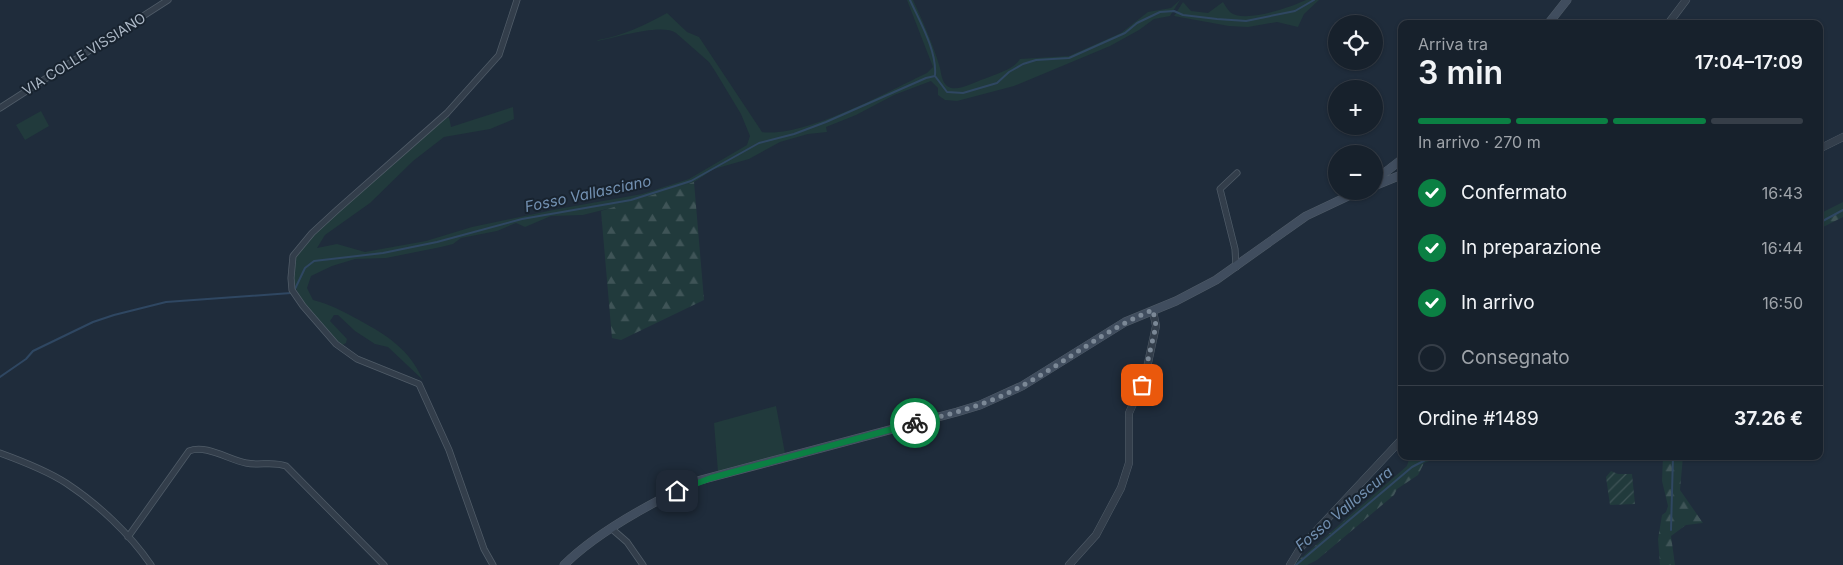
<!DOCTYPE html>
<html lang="it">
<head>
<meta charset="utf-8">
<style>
  :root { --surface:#17212c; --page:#202934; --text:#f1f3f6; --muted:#9ea3a9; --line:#363e48; --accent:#0b8043 }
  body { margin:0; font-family:Inter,sans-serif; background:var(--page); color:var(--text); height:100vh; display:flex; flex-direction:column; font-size:19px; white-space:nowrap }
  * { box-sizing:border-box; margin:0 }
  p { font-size:16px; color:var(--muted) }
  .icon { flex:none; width:28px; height:28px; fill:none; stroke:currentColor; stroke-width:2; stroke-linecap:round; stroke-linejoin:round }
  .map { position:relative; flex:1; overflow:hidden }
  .side { position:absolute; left:1398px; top:20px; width:425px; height:440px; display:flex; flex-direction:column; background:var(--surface); border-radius:10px; box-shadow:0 1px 4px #0004,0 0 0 1px var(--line) }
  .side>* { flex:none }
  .controls { position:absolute; left:1328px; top:15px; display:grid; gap:10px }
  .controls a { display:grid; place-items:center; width:55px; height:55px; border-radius:50%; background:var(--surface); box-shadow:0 1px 4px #0004,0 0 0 1px var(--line); font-size:25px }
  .pin { position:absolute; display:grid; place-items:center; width:42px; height:42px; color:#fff; margin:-21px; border-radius:10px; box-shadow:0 2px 8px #0006 }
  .courier { position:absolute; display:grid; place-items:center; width:50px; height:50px; margin:-25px; border:4px solid #0b8043; border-radius:50%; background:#fff; color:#222; box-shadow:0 1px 6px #0007 }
  .headline em { font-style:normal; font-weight:600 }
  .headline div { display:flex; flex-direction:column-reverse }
  .headline { display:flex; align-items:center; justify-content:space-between; height:85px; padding:0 20px }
  h1 { font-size:32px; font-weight:600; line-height:38px }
  .bar { display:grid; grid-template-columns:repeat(4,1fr); gap:8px 5px; align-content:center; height:60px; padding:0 20px }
  .bar i { height:6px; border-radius:4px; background:var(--line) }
  .bar .current { background:var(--accent) }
  .bar p { grid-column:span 4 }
  .line { display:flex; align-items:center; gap:12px; padding:0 20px; border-top:1px solid var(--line) }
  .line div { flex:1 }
  ol { padding:0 20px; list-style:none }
  li { display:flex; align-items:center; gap:15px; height:55px }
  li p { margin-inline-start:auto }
  li .icon { padding:5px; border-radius:50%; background:var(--accent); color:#fff; stroke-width:4 }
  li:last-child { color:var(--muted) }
  li i { width:28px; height:28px; border:2px solid var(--line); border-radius:50% }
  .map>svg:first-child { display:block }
  .grass { fill:#213a3c }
  .forest { fill:url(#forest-firs) }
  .garden { fill:url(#garden-furrows) }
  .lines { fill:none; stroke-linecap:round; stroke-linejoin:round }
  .stream { stroke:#2f4762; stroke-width:2 }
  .minor-casing { stroke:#505c68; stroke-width:7 }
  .tertiary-casing { stroke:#505c68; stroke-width:8 }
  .secondary-casing { stroke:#505c68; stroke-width:9 }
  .minor { stroke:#333e4b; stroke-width:5.5 }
  .tertiary { stroke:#333e4b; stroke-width:7 }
  .secondary { stroke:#404d5e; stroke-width:8 }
  .done { stroke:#7b8896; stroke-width:5; stroke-dasharray:0 9 }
  .route { stroke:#0b8043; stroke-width:6 }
  .labels { text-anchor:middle; stroke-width:4; stroke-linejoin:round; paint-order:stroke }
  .street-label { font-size:14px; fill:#adb9c7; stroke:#18232f }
  .water-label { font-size:15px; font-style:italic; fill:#7391b2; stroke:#18232f }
</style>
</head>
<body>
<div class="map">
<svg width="1843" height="565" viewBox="0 0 1843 565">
  <defs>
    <pattern id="forest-firs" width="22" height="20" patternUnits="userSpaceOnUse" patternTransform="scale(1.25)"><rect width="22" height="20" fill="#213a3c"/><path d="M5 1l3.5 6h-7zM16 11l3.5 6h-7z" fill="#3f5457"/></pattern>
    <pattern id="garden-furrows" width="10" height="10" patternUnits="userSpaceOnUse" patternTransform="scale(1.25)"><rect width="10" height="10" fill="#213a3c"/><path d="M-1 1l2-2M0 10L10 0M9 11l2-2" fill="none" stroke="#3f5457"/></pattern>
  </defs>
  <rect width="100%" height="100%" fill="#1f2c3b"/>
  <!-- grass -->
  <path class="grass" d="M 907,0 L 913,0 C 923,22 933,44 940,68 C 941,73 942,82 947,86 C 956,93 974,82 984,79 C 995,74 1013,70 1020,59 L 1069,56 L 1121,33 L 1148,12 L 1171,8 L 1180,0 L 1170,16 L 1154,19 L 1139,30 L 1110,46 L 1014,86 L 957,101 L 945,100 L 938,95 L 938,88 L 931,81 L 894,95 L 856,115 L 826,127 L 827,132 L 808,134 L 780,142 L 749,159 L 714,169 L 694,182 L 631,203 L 583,215 L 551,216 L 525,227 L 516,223 L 497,231 L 461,238 L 453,244 L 441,247 L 386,258 L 355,259 L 332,266 L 311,276 L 307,288 L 313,300 C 330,304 344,312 359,320 C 388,336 409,349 423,380 L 388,347 L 375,344 L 355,331 L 338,315 L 334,315 L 330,321 L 347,339 L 346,343 L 341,346 C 319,322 284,294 295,257 C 297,250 307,242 312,236 L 438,123 L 449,117 L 451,127 L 513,107 L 514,119 L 490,129 L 444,137 L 413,161 L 370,203 L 325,235 L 317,248 L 337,244 L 365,252 L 426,241 L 472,227 L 558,209 L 642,194 L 689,179 L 747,145 L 750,136 L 741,114 L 715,71 L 709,62 L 676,33 C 661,23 616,38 597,41 L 598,40 C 623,36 645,25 667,13 L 687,32 L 699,37 L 762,132 C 804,138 887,92 927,73 L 933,67 Z
    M 1306,0 L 1319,0 L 1304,14 L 1298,27 L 1277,22 L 1248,27 L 1229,26 L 1174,16 L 1183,2 L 1191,11 L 1208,13 L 1223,2 C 1225,5 1227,9 1230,12 C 1244,24 1291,7 1306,0 Z
    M 41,111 L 49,126 L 25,140 L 16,125 Z
    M 776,406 L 785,453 L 718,472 L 714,423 Z"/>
  <!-- forest -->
  <path class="forest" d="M 694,182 L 704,300 L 621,340 L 612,338 L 601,211 Z
    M 1843,202 L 1843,217 L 1819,229 L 1819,214 Z
    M 1410,456 L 1442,456 L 1424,463 L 1418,475 L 1397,489 L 1394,495 L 1317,560 L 1307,565 L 1293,565 L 1407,466 Z
    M 1663,456 L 1683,456 L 1680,490 L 1703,523 L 1686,525 L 1671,536 L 1675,565 L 1660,565 L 1658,539 L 1662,515 L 1666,512 L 1668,506 L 1662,481 Z"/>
  <!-- garden -->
  <path class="garden" d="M 1611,471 L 1618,474 L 1632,474 L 1635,504 L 1610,505 L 1606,477 Z"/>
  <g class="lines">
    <!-- stream -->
    <path class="stream" d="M 910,0 C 920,22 937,51 935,75
      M 1819,223 L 1843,210
      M 294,291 L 305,268 L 314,261 L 383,253 L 437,242 L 522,219 L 631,200 L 691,181 L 759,143 L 794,134 L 826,122 L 926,78 L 935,76 L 947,92 L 963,93 L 997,83 L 1009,72 L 1023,64 L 1036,60 L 1069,58 L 1125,33 L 1137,23 L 1160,12 L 1174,11 L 1183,15 L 1217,19 L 1246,21 L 1295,11 L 1314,0
      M 0,377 L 26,359 L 33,351 L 93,322 L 114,315 L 166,302 L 291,293
      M 1671,530 L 1673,456
      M 1296,565 L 1412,467 L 1433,456"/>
    <!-- minor casing -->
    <g class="minor-casing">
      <path id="minor" d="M 0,108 L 168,0
        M 1236,267 L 1235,249 L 1220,189 L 1237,173
        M 0,453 C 22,461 46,470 66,483 C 98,504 130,534 151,565
        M 612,529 L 627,542 L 643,565
        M 128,537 L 189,451 C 206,444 229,460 246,463 C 259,466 273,461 286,466 L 384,565
        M 493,565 L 484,549 L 449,450 L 419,384 L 357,359 L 336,344 L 303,306 L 292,290 L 291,278 L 293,256 L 312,233 L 337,210 L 447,113 L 499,55 L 517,0"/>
    </g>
    <!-- tertiary casing -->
    <g class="tertiary-casing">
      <path id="tertiary" d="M 1668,24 L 1686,0
        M 1819,149 L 1843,137
        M 1069,565 L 1096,535 L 1121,488 L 1129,463 L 1129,413 L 1145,377 L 1156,326 L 1153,311
        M 1290,565 L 1301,547 L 1401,440"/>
    </g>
    <!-- secondary casing -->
    <g class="secondary-casing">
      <path id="secondary" d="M 1548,24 L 1567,0
        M 1374,181 L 1401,160
        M 1374,186 L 1401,175
        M 564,565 C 597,532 655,501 697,481 L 957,412 L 980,405 L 1022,386 L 1125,322 L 1176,301 L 1216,280 L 1306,216 L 1359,191"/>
    </g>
    <!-- minor -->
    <use href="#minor" class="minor"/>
    <!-- tertiary -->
    <use href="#tertiary" class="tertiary"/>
    <!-- secondary -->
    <use href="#secondary" class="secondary"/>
  </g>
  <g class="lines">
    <!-- done -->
    <path class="done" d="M 915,423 C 951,414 987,405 1020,387 C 1065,363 1105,329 1153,310 L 1156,326 L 1142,385"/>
    <!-- route -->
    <path class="route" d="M 677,491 L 711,478 L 915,423"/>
  </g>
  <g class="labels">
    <!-- street labels -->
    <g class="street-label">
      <text transform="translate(84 54) rotate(-32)" y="5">VIA COLLE VISSIANO</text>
    </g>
    <!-- water labels -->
    <g class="water-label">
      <text transform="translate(588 194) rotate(-12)" y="5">Fosso Vallasciano</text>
      <text transform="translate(1344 509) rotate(-40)" y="5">Fosso Valloscura</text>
    </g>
  </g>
</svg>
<div class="controls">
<a><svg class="icon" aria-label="locate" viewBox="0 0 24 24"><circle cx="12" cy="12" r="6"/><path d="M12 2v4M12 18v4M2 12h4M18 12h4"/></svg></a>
<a>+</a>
<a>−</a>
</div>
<div class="pin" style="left:1142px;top:385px;background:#ea580c"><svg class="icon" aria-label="bag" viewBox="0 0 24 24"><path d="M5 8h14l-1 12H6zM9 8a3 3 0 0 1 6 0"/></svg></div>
<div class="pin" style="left:677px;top:491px;background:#1f2937"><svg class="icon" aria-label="home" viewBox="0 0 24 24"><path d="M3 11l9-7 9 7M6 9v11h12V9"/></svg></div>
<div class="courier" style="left:915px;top:423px"><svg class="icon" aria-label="bike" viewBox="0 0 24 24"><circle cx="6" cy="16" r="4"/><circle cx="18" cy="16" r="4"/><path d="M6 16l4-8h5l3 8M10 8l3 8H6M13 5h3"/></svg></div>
<section class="side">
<div class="headline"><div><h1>3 min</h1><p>Arriva tra</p></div><em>17:04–17:09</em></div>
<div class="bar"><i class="current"></i><i class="current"></i><i class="current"></i><i></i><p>In arrivo · 270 m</p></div>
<ol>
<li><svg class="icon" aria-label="check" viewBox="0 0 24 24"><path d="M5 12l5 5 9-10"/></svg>Confermato<p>16:43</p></li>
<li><svg class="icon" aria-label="check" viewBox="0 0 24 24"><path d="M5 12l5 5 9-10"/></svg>In preparazione<p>16:44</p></li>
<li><svg class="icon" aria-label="check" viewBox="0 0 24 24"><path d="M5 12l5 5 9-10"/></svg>In arrivo<p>16:50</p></li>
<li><i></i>Consegnato</li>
</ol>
<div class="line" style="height:65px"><div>Ordine #1489</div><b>37.26 €</b></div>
</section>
</div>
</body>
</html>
